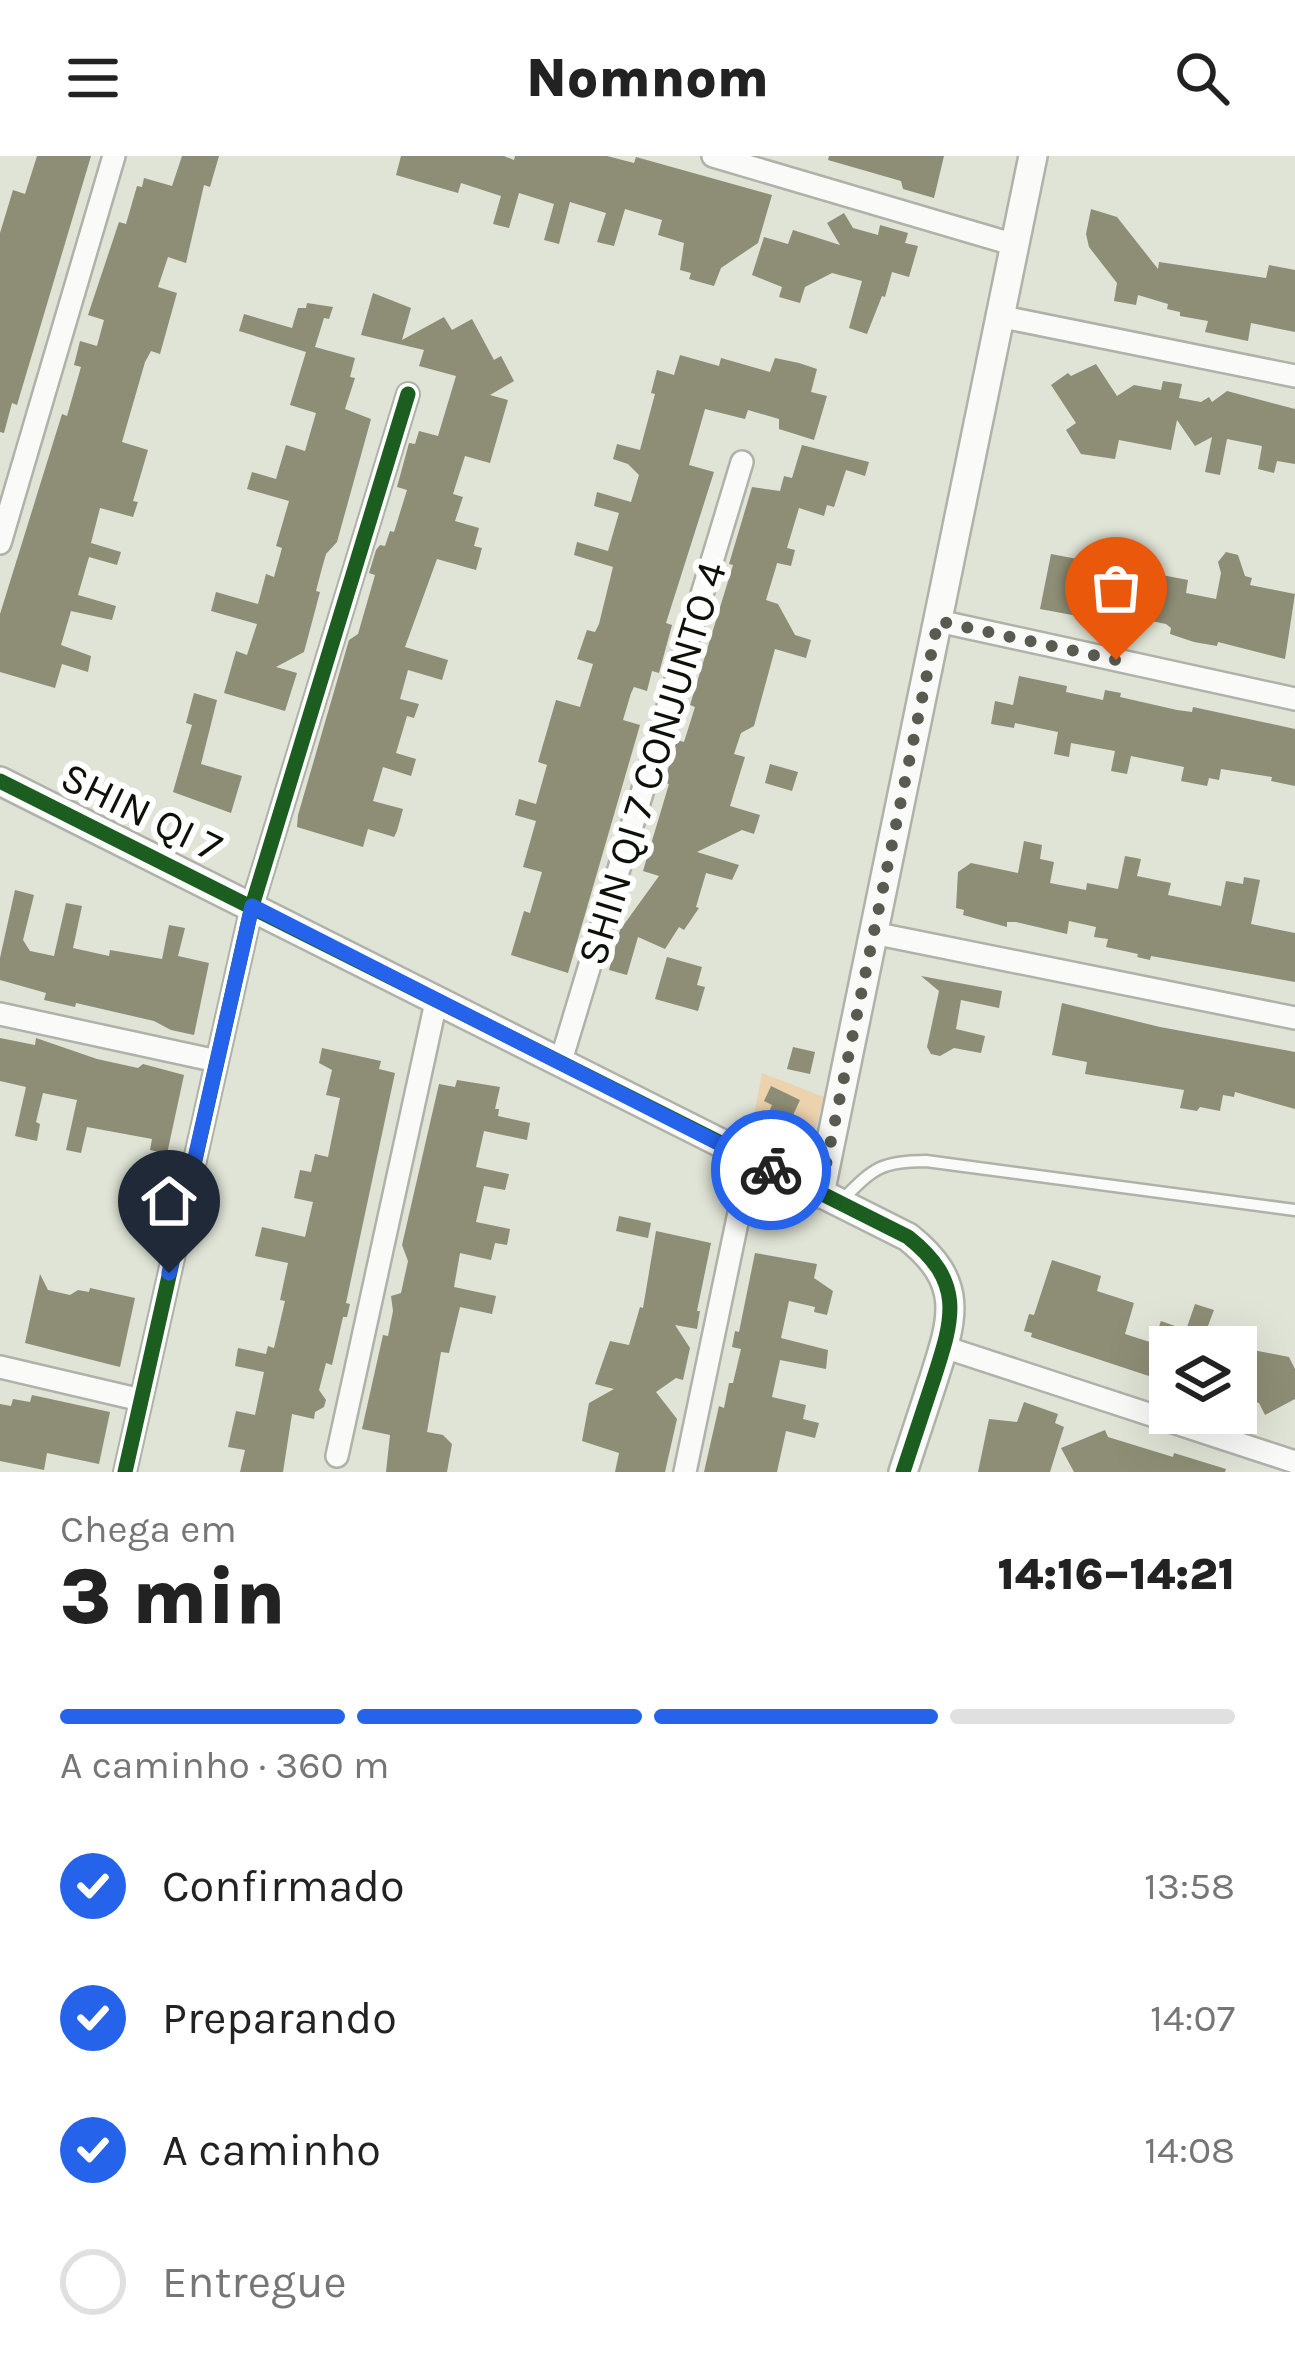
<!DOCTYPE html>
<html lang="pt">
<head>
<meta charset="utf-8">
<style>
  :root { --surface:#fff; --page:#f2f2f2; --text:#222; --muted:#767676; --line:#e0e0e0; --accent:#2563eb }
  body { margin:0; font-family:Karla,sans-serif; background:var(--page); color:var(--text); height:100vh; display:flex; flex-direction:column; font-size:45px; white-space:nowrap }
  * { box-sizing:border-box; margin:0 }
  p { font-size:39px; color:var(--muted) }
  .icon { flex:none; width:66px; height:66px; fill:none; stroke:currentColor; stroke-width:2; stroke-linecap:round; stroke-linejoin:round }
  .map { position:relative; height:1316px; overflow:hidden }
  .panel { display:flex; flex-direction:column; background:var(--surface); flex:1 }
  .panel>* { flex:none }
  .controls { position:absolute; left:1149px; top:1170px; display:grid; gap:24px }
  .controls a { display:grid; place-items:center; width:108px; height:108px; border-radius:0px; background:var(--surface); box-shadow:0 12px 48px #0002; font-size:60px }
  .pin { position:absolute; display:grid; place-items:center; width:102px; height:102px; color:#fff; margin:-123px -51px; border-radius:50% 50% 50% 0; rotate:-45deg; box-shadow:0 0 12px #0007 }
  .pin .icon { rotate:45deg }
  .courier { position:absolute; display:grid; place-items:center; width:120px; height:120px; margin:-60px; border:9px solid #2563eb; border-radius:50%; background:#fff; color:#222; box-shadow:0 3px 15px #0007 }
  .headline em { font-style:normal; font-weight:800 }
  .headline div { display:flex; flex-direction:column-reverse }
  .headline { display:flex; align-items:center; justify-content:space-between; height:204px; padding:0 60px }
  h1 { font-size:78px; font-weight:800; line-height:90px }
  .bar { display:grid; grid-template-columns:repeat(4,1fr); gap:18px 12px; align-content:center; height:144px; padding:0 60px }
  .bar i { height:15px; border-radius:9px; background:var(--line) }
  .bar .on { background:var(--accent) }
  .bar p { grid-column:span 4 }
  ol { padding:0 60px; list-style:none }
  li { display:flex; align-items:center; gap:36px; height:132px }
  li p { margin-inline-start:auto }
  li .icon { padding:12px; border-radius:50%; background:var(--accent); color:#fff; stroke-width:4 }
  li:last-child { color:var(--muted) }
  li i { width:66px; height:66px; border:6px solid var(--line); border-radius:50% }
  header { display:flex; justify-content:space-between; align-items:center; height:156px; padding:0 60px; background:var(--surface); font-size:54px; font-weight:800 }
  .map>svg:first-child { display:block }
  .green { fill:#edd2ae }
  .building { fill:#8e8d75 }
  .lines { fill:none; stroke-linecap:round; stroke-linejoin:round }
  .service-casing { stroke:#afb2a8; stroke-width:15 }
  .minor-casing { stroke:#afb2a8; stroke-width:26 }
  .tertiary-casing { stroke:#afb2a8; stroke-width:32 }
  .service { stroke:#fafbf9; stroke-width:10 }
  .minor { stroke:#fafbf9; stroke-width:21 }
  .tertiary { stroke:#fafbf9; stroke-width:27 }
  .cycleway-casing { stroke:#fff; stroke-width:22 }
  .cycleway { stroke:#1b5e20; stroke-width:15 }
  .done { stroke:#575b50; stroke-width:12; stroke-dasharray:0 21.6 }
  .route { stroke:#2563eb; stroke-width:15 }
  .labels { text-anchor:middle; stroke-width:12; stroke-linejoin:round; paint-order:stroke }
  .street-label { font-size:42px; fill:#0e1108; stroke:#fff }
</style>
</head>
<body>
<header><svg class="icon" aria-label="menu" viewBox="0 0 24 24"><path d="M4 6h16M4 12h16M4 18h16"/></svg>Nomnom<svg class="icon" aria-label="search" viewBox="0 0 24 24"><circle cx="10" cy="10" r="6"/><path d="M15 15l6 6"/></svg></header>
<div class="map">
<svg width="1295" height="1316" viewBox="0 0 1295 1316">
  <rect width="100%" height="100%" fill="#dfe4d6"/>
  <!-- green -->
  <path class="green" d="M 762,917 L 824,941 L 805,1009 L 749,986 Z"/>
  <!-- building -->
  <path class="building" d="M 37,0 L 91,0 L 17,249 L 12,247 L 4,277 L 0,276 L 0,77 L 13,34 L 25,38 Z
    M 182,0 L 219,0 L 210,31 L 204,29 L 186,107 L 168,101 L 158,131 L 177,137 L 160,198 L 151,195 L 145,206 L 122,286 L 148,294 L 133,345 L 138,346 L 133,361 L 100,352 L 91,387 L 121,396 L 117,409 L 89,401 L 78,439 L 116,450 L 112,464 L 71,455 L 61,489 L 91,500 L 88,516 L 62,508 L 55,532 L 0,516 L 0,458 L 62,258 L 67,260 L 81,211 L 74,209 L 80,185 L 97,190 L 104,164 L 88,159 L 119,66 L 126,68 L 137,30 L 142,31 L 144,22 L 172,30 Z
    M 401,0 L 504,0 L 514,4 L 515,0 L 607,0 L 634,7 L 636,1 L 772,39 L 758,87 L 721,112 L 714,130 L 689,123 L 691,117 L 680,114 L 684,87 L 658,79 L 662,64 L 625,53 L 614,90 L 597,86 L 606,57 L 570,46 L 559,88 L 544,84 L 554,48 L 519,37 L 509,72 L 493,68 L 501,40 L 461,27 L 458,37 L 396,19 Z
    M 829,0 L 944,0 L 934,42 L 903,33 L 901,25 L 828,4 Z
    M 1091,53 L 1117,61 L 1158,113 L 1159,106 L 1266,122 L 1269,109 L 1295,114 L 1295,176 L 1251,167 L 1248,185 L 1205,176 L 1208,165 L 1180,160 L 1180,156 L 1167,153 L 1168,148 L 1138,139 L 1136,149 L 1114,145 L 1117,127 L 1089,91 L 1086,78 Z
    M 844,57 L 853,72 L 878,79 L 880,69 L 908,77 L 905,87 L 918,90 L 909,121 L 892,116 L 885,141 L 882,140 L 867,178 L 849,172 L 862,125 L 832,117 L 805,131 L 800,147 L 779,141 L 782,131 L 752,119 L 764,81 L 788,88 L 793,74 L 840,89 L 827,67 Z
    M 373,137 L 411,152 L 402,184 L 444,161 L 452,174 L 472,163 L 494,204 L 501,200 L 514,225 L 490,239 L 508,244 L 490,307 L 465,300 L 453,338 L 463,341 L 455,365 L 479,372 L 474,390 L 482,392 L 476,414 L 437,403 L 405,491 L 448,504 L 442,524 L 408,514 L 400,543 L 419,548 L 414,562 L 407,560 L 396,597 L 416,603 L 411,620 L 383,611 L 373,645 L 403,653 L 397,675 L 394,681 L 368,673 L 363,691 L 297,671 L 298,659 L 349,484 L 358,478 L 375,419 L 369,417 L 376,394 L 380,389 L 385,390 L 390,375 L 394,376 L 407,334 L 397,331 L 409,287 L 415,288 L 419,275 L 438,280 L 456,220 L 419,210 L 424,194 L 361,179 Z
    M 307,147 L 333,151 L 329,163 L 324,162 L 315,191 L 355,202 L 350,221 L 355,222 L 345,253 L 371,263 L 337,386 L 326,398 L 322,412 L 316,435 L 320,436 L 304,496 L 276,511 L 297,517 L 285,555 L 224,537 L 236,495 L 247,499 L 257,468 L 211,455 L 216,436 L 258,448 L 266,418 L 274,421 L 282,392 L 276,390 L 289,345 L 247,333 L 252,316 L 276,323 L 286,289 L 305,295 L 316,257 L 290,249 L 306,196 L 239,175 L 244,158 L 292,172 L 298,152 L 306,152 Z
    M 680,199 L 719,210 L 721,202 L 770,216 L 775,202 L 799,207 L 817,213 L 811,236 L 827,240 L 814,284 L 779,273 L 779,263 L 748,254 L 745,263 L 705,253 L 689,309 L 714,316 L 666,467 L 672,469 L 659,517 L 652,515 L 647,535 L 634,531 L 631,537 L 623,564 L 640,569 L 568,817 L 511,799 L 524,755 L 530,757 L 542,716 L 523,711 L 536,665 L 515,659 L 519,643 L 536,648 L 547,609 L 538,606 L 556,544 L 580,551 L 593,508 L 577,503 L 587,474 L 595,476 L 599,468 L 613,411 L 574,399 L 577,386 L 608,395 L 619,357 L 594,350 L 597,336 L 631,346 L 639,319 L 628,308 L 613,303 L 617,288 L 640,294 L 655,238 L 651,237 L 657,214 L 674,219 Z
    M 1096,208 L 1117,240 L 1134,229 L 1161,234 L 1163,225 L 1182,228 L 1179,242 L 1201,246 L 1209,241 L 1212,246 L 1227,235 L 1295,253 L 1295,308 L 1277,305 L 1274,317 L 1258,313 L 1262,290 L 1227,283 L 1220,319 L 1205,316 L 1212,281 L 1195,290 L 1177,264 L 1171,294 L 1119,284 L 1115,303 L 1081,298 L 1066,274 L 1076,267 L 1051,229 L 1068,217 L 1071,220 Z
    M 802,289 L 869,306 L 865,320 L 846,314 L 834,351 L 827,349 L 824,360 L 799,352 L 787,392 L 795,394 L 791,410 L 777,407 L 776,411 L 766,444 L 778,448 L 795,479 L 811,484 L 806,502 L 775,493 L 754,570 L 741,577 L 734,598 L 745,601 L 730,650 L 760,659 L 754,678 L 742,674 L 697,696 L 739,709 L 732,724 L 706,717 L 696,751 L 699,752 L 684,774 L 679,771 L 665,793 L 638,781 L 627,819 L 609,814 L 620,774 L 659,720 L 643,715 L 669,628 L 664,626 L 677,584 L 684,586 L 695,551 L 690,549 L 733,409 L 729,408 L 752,331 L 780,335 L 784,320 L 792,322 Z
    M 1226,396 L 1238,399 L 1245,420 L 1252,422 L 1250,429 L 1295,438 L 1285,503 L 1218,486 L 1217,490 L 1194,486 L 1170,478 L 1171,472 L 1166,468 L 1136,462 L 1133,474 L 1102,468 L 1095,472 L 1081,469 L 1083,461 L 1040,453 L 1051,398 L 1188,424 L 1186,437 L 1216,443 L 1221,417 L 1218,406 Z
    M 1019,520 L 1067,530 L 1066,536 L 1103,544 L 1105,534 L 1121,537 L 1120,541 L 1177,554 L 1192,556 L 1193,551 L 1295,573 L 1295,630 L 1271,625 L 1272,621 L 1221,613 L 1219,624 L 1209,622 L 1207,630 L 1181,625 L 1184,611 L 1131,600 L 1127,618 L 1111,615 L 1115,595 L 1071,587 L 1069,601 L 1054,598 L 1058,576 L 1015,567 L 1014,572 L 991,568 L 995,545 L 1013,549 Z
    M 194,537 L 217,544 L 201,608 L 242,620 L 231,657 L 173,636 L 192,569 L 186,567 Z
    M 770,608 L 798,616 L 792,635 L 765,627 Z
    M 1024,685 L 1042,689 L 1040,703 L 1054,706 L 1050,727 L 1086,734 L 1087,727 L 1118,733 L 1125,700 L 1141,703 L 1137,720 L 1171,727 L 1168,739 L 1221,750 L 1226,725 L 1243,728 L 1244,721 L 1260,724 L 1251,768 L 1295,777 L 1295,826 L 1151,800 L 1150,804 L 1137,801 L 1138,798 L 1106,791 L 1108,783 L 1094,781 L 1096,771 L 1069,765 L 1067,778 L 1016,766 L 1007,766 L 1007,771 L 963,759 L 964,754 L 956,752 L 958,716 L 971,707 L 1018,717 Z
    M 15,734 L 34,739 L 23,784 L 30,795 L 54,800 L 66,747 L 82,750 L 73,792 L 109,800 L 110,794 L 162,803 L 169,769 L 185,772 L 178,800 L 209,807 L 194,879 L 171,874 L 154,865 L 76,847 L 75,851 L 44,844 L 46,837 L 0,824 L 0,802 Z
    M 667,801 L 702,811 L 697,829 L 705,831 L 698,855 L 655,843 Z
    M 921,820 L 1002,835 L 999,852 L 961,844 L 956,873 L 985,880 L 981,897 L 954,892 L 940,900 L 931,898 L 927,891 L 939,835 Z
    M 1062,847 L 1160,871 L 1295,896 L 1295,953 L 1235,936 L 1234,941 L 1223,939 L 1220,955 L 1200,951 L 1197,955 L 1180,952 L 1184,934 L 1085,918 L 1087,906 L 1052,899 Z
    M 0,882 L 35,889 L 36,882 L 97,903 L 138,912 L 143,908 L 184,919 L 167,998 L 150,994 L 152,983 L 87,971 L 81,997 L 66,994 L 77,944 L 43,937 L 36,966 L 40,968 L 37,985 L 15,980 L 26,931 L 0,925 Z
    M 793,891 L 815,896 L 810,918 L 787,913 Z
    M 322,892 L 381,905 L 379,913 L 395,917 L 346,1147 L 350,1148 L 347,1161 L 343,1161 L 332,1209 L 326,1207 L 319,1234 L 326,1244 L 324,1251 L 315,1256 L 314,1263 L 292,1258 L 283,1316 L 240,1316 L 245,1294 L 228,1291 L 236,1255 L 255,1259 L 264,1216 L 235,1210 L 238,1192 L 266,1198 L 268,1190 L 274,1192 L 285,1145 L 280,1144 L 288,1107 L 255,1100 L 262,1071 L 305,1081 L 313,1046 L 294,1042 L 300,1014 L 311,1016 L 315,998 L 328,1001 L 340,942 L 326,939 L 332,914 L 319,907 Z
    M 457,924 L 500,931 L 495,953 L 499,953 L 498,960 L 530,967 L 527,984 L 484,975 L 476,1011 L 509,1018 L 505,1034 L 484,1030 L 476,1066 L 510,1073 L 507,1089 L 495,1087 L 491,1104 L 460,1097 L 454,1131 L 496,1140 L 492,1158 L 460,1151 L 449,1197 L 441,1196 L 427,1276 L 443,1279 L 452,1288 L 447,1316 L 386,1316 L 390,1279 L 362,1273 L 383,1179 L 388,1180 L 393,1155 L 391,1140 L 401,1137 L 408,1105 L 402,1089 L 439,928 L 455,931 Z
    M 771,930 L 800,944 L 779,990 L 758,981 L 772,949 L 764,945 Z
    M 619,1060 L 651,1067 L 648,1082 L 616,1075 Z
    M 656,1075 L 711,1087 L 697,1155 L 700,1155 L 697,1173 L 675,1169 L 690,1192 L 683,1224 L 676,1222 L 656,1236 L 677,1263 L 665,1316 L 615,1316 L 619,1297 L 582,1285 L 589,1247 L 614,1233 L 595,1228 L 610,1185 L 629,1189 L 640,1151 L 643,1152 Z
    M 755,1097 L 817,1108 L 814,1122 L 833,1135 L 827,1159 L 814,1156 L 815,1151 L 789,1145 L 781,1182 L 828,1194 L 826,1213 L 780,1204 L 772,1241 L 806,1249 L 803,1263 L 819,1267 L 815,1282 L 786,1275 L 777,1316 L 704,1316 L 719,1250 L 724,1252 L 729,1227 L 733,1227 L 741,1193 L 732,1191 L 735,1175 L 739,1176 Z
    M 1052,1104 L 1101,1120 L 1097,1135 L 1134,1147 L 1125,1178 L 1153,1187 L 1161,1165 L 1186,1174 L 1195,1148 L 1214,1154 L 1200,1191 L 1170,1191 L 1170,1227 L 1031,1181 L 1032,1177 L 1024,1175 L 1029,1158 L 1034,1159 Z
    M 40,1118 L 48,1134 L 70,1139 L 78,1134 L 89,1136 L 90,1132 L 135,1142 L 120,1211 L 25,1187 Z
    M 1243,1192 L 1289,1201 L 1295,1213 L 1295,1243 L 1265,1259 L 1259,1247 L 1236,1240 L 1236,1200 L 1240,1201 Z
    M 32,1239 L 110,1256 L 99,1308 L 47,1297 L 44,1314 L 0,1305 L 0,1248 L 11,1250 L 13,1243 L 30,1246 Z
    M 1024,1246 L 1058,1258 L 1055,1267 L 1064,1271 L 1050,1316 L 978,1316 L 989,1263 L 1017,1266 Z
    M 1105,1274 L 1108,1281 L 1173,1301 L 1174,1297 L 1226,1313 L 1225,1316 L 1074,1316 L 1061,1292 Z"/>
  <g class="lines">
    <!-- service casing -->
    <g class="service-casing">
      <path id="service" d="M 842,1044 C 873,1013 880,1005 926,1005 L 1295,1054"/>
    </g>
    <!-- minor casing -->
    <g class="minor-casing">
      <path id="minor" d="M 713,0 L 1012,88
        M 998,160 L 1295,220
        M 0,387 L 114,0
        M 938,465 L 1295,543
        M 873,777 L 1295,862
        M 0,858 L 217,905
        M 560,908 L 742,306
        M 944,1191 L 1295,1306
        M 0,1211 L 141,1244
        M 337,1300 L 436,846
        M 125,1316 L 252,750 L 408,238
        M 685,1316 L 750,1004"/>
    </g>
    <!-- tertiary casing -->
    <g class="tertiary-casing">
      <path id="tertiary" d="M 0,625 L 908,1081 C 966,1127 953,1163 933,1225 C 923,1255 913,1286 903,1316
        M 820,1038 L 1033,0"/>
    </g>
    <!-- service -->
    <use href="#service" class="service"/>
    <!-- minor -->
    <use href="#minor" class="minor"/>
    <!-- tertiary -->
    <use href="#tertiary" class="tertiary"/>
    <!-- cycleway casing -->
    <g class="cycleway-casing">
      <path id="cycleway" d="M 0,625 L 908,1081 C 966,1127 953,1163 933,1225 C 923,1255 913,1286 903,1316
        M 125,1316 L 252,750 L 408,238"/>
    </g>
    <!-- cycleway -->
    <use href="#cycleway" class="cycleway"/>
  </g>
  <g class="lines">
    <!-- done -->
    <path class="done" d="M 771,1014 L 820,1038 L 938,465 L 1116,504"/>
    <!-- route -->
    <path class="route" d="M 169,1117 L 252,750 L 771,1014"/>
  </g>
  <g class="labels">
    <!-- street labels -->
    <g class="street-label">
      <text transform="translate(651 607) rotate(-73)" y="15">SHIN QI 7 CONJUNTO 4</text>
      <text transform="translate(142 655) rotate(26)" y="15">SHIN QI 7</text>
    </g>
  </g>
</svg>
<div class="controls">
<a><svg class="icon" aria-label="layers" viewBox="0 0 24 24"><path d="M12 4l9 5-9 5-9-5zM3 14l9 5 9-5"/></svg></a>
</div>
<div class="pin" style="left:1116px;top:504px;background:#ea580c"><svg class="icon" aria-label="bag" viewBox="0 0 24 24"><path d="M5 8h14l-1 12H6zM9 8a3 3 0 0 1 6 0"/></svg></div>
<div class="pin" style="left:169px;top:1117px;background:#1f2937"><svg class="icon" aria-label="home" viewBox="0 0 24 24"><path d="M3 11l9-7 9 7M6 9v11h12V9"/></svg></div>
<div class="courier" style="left:771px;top:1014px"><svg class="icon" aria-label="bike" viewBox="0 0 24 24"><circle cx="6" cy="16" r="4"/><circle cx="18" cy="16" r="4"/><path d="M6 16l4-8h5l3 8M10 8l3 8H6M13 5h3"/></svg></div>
</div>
<section class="panel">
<div class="headline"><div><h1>3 min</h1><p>Chega em</p></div><em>14:16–14:21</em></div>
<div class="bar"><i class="on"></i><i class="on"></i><i class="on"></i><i></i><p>A caminho · 360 m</p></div>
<ol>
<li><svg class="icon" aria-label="check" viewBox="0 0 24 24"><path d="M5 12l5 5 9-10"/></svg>Confirmado<p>13:58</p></li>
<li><svg class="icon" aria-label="check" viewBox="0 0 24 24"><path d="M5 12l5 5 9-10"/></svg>Preparando<p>14:07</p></li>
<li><svg class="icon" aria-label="check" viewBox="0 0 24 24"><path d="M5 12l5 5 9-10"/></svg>A caminho<p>14:08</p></li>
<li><i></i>Entregue</li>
</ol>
</section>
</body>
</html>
